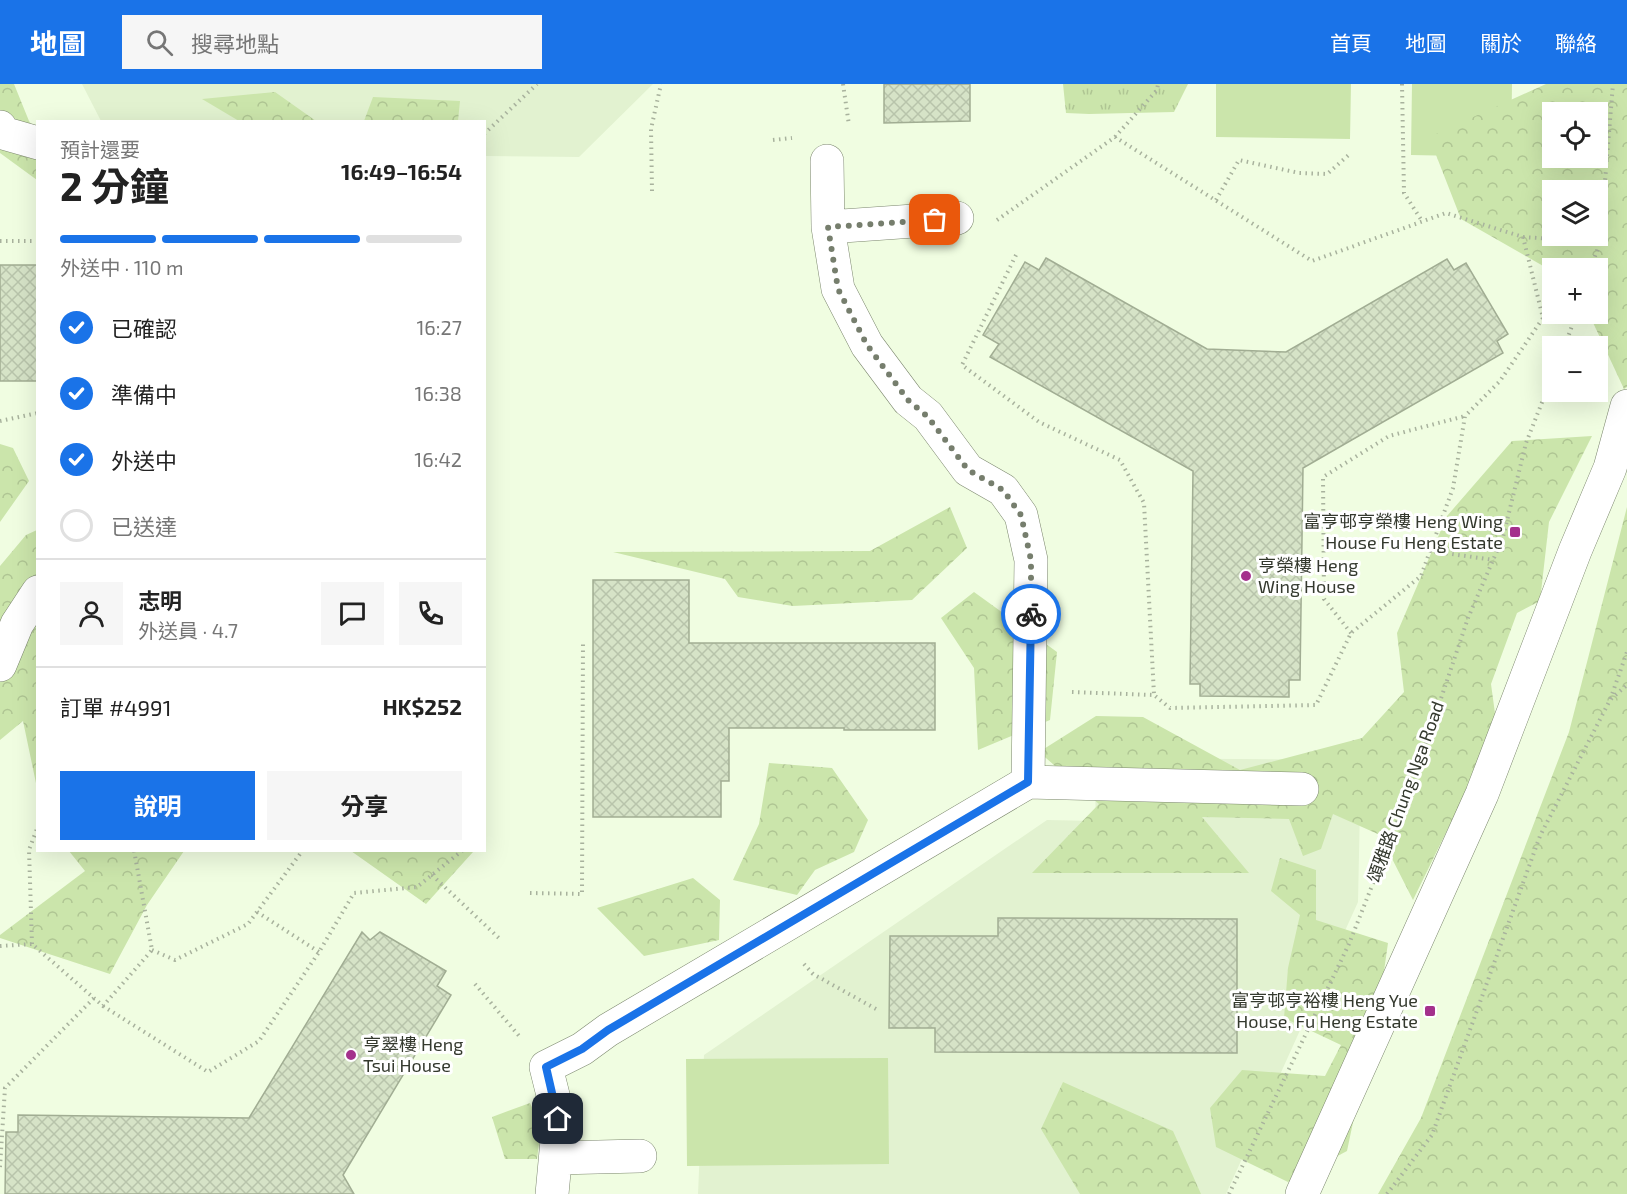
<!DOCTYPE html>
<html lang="zh-TW">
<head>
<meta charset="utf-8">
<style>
  :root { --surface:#fff; --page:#f6f6f6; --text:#222; --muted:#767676; --line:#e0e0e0; --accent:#1a73e8 }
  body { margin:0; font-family:"Exo 2","Noto Sans TC",sans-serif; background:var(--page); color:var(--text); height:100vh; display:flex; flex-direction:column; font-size:22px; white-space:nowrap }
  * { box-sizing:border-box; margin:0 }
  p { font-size:20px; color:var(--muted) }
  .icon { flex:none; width:33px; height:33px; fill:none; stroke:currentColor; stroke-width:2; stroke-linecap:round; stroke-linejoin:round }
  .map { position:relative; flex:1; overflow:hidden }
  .side { position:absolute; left:36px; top:36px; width:450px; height:732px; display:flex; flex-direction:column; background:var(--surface); border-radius:0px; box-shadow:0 6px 24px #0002 }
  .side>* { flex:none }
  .buttons { position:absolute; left:1542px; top:18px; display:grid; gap:12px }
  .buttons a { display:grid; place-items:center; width:66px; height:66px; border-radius:0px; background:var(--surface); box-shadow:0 6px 24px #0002; font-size:30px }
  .pin { position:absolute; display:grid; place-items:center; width:51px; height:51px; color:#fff; margin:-26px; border-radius:12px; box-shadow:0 3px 9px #0006 }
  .courier { position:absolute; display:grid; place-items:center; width:60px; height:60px; margin:-30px; border:4px solid #1a73e8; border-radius:50%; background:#fff; color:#222; box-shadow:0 2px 8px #0007 }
  .head em { font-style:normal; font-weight:700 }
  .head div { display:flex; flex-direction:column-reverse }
  .head { display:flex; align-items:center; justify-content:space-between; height:102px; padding:0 24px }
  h1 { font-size:39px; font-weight:700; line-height:45px }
  .bar { display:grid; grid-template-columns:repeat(4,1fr); gap:9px 6px; align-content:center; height:72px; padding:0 24px }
  .bar i { height:8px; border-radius:4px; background:var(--line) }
  .bar .active { background:var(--accent) }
  .bar p { grid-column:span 4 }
  .line { display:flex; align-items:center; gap:15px; padding:0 24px; border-top:2px solid var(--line) }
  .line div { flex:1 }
  .round { display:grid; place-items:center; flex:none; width:63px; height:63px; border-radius:0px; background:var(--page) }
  ol { padding:0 24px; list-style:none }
  li { display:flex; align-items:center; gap:18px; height:66px }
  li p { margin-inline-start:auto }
  li .icon { padding:6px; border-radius:50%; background:var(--accent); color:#fff; stroke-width:4 }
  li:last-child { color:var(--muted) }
  li i { width:33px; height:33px; border:3px solid var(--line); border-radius:50% }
  .cta { display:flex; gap:12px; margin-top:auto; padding:12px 24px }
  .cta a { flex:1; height:69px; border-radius:0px; background:var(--accent); color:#fff; font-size:24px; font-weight:700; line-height:69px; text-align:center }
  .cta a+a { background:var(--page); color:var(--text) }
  header { display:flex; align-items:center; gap:36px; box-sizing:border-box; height:84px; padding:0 30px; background:var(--accent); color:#fff }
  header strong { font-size:28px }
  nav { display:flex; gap:33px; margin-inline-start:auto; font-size:21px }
  .search { width:420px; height:54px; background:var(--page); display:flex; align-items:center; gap:15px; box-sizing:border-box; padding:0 21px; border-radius:0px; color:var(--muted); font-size:22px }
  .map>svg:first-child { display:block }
  .built { fill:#e2f2d0 }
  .grass { fill:#cbe5ab }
  .forest { fill:url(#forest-crowns); fill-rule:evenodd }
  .park { fill:url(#park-tufts) }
  .building { fill:url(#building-cross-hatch); stroke:#a1ad93; stroke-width:1.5 }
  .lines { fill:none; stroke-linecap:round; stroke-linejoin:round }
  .minor-casing { stroke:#7c876e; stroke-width:34 }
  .path { stroke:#a8b29d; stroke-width:4; stroke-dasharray:1.5 4.5; stroke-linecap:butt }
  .minor { stroke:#fff; stroke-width:33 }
  .done { stroke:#767e6d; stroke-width:6; stroke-dasharray:0 10.8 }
  .route { stroke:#1a73e8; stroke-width:8 }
  .poi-dot { fill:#a4318c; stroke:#fff; stroke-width:2 }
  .labels { text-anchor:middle; stroke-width:6; stroke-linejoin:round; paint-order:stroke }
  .poi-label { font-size:18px; fill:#34392e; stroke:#fff; text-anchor:end }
  .street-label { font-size:18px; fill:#34392e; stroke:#fff }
</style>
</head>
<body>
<header>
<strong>地圖</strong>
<div class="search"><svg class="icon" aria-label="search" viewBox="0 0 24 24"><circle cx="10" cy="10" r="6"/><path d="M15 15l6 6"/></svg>搜尋地點</div>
<nav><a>首頁</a><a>地圖</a><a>關於</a><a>聯絡</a></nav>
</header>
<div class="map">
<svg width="1627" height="1110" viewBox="0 0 1627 1110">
  <defs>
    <pattern id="forest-crowns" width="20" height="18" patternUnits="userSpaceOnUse" patternTransform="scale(1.5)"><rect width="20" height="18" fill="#cbe5ab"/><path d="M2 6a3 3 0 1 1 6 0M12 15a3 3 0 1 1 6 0" fill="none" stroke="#afc593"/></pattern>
    <pattern id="park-tufts" width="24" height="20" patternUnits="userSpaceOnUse" patternTransform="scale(1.5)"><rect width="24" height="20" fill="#cbe5ab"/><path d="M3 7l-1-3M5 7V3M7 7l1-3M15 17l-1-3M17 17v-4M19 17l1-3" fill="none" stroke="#afc593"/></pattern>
    <pattern id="building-cross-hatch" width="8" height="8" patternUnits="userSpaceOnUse" patternTransform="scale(1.5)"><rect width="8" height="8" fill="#d6e3c7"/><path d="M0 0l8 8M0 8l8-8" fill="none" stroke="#b8c4ab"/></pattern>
  </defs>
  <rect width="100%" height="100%" fill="#f0fde1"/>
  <!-- built -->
  <path class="built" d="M 82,0 L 653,0 L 579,73 L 485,72 L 484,38 L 101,37 Z
    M 1094,674 L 1361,676 L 1358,818 L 1226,1110 L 698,1110 L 704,971 L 1047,736 L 1096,737 Z"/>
  <!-- grass -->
  <path class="grass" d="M 1216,0 L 1351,0 L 1350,55 L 1216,53 Z
    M 1412,0 L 1512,0 L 1511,73 L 1411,71 Z
    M 888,974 L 889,1080 L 687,1082 L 686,975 Z"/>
  <!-- forest -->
  <path class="forest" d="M 0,0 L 14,0 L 29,37 L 37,49 L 37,96 L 0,69 Z
    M 1546,0 L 1627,0 L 1627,303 L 1624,305 L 1589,230 L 1598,230 L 1598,184 L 1552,184 L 1552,187 L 1461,135 L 1429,53 ZM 1552,28 L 1598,28 L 1598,74 L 1552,74 ZM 1552,106 L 1598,106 L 1598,152 L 1552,152 Z
    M 275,8 L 316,37 L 239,37 L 202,15 Z
    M 373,13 L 460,17 L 458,37 L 364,37 Z
    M 1592,352 L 1549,438 L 1540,517 L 1517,529 L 1491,600 L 1497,644 L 1413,816 L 1380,751 L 1333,730 L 1321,765 L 1303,772 L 1289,735 L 1202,733 L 1249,789 L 1032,789 L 1099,720 L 1039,668 L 1096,632 L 1143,633 L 1240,686 L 1362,654 L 1404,608 L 1397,549 L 1447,432 L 1512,357 Z
    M 0,360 L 13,364 L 29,397 L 0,438 Z
    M 950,423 L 967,464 L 912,516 L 793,522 L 738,513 L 725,495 L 613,468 L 870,467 Z
    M 1627,423 L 1627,1110 L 1378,1110 L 1421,1034 L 1569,648 Z
    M 37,446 L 37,704 L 23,637 L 0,656 L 0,482 L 26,451 Z
    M 974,508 L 1057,568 L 1050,636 L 978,666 L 974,584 L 941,534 Z
    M 769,679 L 832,684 L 868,736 L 854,768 L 815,786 L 797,811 L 733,796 L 759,740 Z
    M 472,766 L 473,768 L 426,820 L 351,767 Z
    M 69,767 L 184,767 L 147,821 L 110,890 L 0,854 L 0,851 L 85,787 Z
    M 1280,774 L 1316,786 L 1316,836 L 1388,859 L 1382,901 L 1347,1067 L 1288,1098 L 1216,1063 L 1210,1024 L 1242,986 L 1325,992 L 1341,961 L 1284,934 L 1288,884 L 1300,831 L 1271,807 Z
    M 693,794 L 720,816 L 719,856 L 644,872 L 597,824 Z
    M 1063,998 L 1173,1047 L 1201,1110 L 1080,1110 L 1041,1045 Z
    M 530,1019 L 541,1043 L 537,1075 L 505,1075 L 492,1033 Z"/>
  <!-- park -->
  <path class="park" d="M 1063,0 L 1188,0 L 1174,28 L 1089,30 L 1066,29 Z"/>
  <!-- building -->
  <path class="building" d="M 884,0 L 970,0 L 970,37 L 884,39 Z
    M 1046,174 L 1207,265 L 1286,268 L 1447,175 L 1454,186 L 1466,179 L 1508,250 L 1497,257 L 1503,269 L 1303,384 L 1300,596 L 1289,596 L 1289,613 L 1200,612 L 1200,600 L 1190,600 L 1193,387 L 990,273 L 999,260 L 983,251 L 1025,178 L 1039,186 Z
    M 0,181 L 38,181 L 38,297 L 0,297 Z
    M 593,496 L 689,496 L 689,559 L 935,559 L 935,646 L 844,646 L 844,644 L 729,644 L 729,697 L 721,697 L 721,733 L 593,733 Z
    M 998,834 L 1237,835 L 1237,969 L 935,968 L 935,944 L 889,944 L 890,852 L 998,852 Z
    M 362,848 L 370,856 L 380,848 L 446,887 L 437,902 L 451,911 L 343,1091 L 354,1110 L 5,1110 L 6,1048 L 18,1048 L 18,1031 L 249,1034 Z"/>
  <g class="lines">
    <!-- minor casing -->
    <g class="minor-casing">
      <path id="minor" d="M 0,43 L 3,49 L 38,59
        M 827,77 L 828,143 L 838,205 L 867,261 L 908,316 L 928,332 L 968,386 L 1003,406 L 1021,431 L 1031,476 L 1028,698
        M 828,143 L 957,134
        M 0,581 L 17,540 L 38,508
        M 556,1074 L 640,1072
        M 552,1110 L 559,1035 L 546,983 L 582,965 L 608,946 L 1028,698 L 1302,705
        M 1302,1110 L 1482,710 L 1575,467 L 1610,384 L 1627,322"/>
    </g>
    <!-- path -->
    <path class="path" d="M 843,0 L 849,41
      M 1402,0 L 1404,109 L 1422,137
      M 484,50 L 537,0
      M 1115,53 L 1157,6 L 1158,0
      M 773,56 L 792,54
      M 652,107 L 651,45 L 661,0
      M 1216,116 L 1239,76 L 1299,89 L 1327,90 L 1351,69
      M 997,136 L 1115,53 L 1312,177 L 1446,129 L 1523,153 L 1600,158
      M 0,157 L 38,157
      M 1016,171 L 962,281 L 1039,338 L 1120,376 L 1144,419 L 1154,611
      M 1591,184 L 1600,158 L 1613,0
      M 1565,262 L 1576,230
      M 0,337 L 38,329
      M 1430,467 L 1453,404 L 1465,332 L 1500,297 L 1543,234 L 1523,153
      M 1351,549 L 1324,515 L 1323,393 L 1389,352 L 1465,332
      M 1072,608 L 1154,611 L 1170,624 L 1316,621 L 1351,549 L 1421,492 L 1430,467 L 1494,476
      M 1611,615 L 1627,601
      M 432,791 L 501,856
      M 530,809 L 582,810 L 583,556
      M 257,828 L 319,868
      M 32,860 L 29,766 L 38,742
      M 0,862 L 32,860 L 103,922 L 152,866 L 134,766
      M 152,866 L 175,876 L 248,840 L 303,766
      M 804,880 L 813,890 L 876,925
      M 475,900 L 520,953
      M 103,922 L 208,988 L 259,957 L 319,868 L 354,809 L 417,803 L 463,766
      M 0,1083 L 5,1004 L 94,914
      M 1229,1110 L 1349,860 L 1413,698 L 1468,534 L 1503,453 L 1526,359 L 1552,293
      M 1387,1110 L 1432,1051 L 1540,752 L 1610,616 L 1627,568"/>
    <!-- minor -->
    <use href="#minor" class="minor"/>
  </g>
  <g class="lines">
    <!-- done -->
    <path class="done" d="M 935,136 L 828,143 L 838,205 L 867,261 L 908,316 L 928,333 L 968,386 L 1003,406 L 1021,431 L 1031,476 L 1031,530"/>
    <!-- route -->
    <path class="route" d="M 558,1035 L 546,983 L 582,965 L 608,946 L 1028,698 L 1031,530"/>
  </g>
  <!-- markers -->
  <g class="poi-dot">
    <rect x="1509" y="442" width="12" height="12" rx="3"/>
    <circle cx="1246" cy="492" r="6"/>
    <rect x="1424" y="921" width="12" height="12" rx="3"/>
    <circle cx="351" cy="971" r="6"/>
  </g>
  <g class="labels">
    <!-- poi labels -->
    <g class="poi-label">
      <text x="1503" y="444">富亨邨亨榮樓 Heng Wing<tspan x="1503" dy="21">House Fu Heng Estate</tspan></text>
      <text x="1258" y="488" text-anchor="start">亨榮樓 Heng<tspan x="1258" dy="21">Wing House</tspan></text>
      <text x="1418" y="923">富亨邨亨裕樓 Heng Yue<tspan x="1418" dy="21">House, Fu Heng Estate</tspan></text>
      <text x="363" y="967" text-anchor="start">亨翠樓 Heng<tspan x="363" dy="21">Tsui House</tspan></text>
    </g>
    <!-- street labels -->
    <g class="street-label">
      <text transform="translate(1406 708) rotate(-70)" y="6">頌雅路 Chung Nga Road</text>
    </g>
  </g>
</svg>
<div class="buttons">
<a><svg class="icon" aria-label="locate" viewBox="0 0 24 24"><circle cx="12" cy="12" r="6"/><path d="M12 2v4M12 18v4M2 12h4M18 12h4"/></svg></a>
<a><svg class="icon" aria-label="layers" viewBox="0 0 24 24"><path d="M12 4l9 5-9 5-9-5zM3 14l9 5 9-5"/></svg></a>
<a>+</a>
<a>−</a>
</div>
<div class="pin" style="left:935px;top:136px;background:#ea580c"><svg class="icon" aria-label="bag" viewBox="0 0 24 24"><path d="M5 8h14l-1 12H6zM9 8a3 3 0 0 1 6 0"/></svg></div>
<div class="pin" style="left:558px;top:1035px;background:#1f2937"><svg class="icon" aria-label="home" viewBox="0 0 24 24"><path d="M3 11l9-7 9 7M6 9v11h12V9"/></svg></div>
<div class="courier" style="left:1031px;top:530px"><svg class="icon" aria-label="bike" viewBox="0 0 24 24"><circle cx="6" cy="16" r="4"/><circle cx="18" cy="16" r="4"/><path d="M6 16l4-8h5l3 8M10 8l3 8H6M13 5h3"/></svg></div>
<section class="side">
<div class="head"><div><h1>2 分鐘</h1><p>預計還要</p></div><em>16:49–16:54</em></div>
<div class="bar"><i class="active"></i><i class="active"></i><i class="active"></i><i></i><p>外送中 · 110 m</p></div>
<ol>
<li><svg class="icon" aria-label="check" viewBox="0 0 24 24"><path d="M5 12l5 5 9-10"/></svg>已確認<p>16:27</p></li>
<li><svg class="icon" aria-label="check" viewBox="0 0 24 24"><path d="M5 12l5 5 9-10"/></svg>準備中<p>16:38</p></li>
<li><svg class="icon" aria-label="check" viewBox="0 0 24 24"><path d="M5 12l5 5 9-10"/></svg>外送中<p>16:42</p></li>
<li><i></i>已送達</li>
</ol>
<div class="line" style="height:108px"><a class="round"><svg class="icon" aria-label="person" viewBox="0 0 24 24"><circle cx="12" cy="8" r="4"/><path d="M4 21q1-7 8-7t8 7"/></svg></a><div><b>志明</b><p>外送員 · 4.7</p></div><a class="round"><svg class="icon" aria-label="chat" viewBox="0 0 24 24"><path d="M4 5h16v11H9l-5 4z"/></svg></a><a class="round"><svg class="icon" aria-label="phone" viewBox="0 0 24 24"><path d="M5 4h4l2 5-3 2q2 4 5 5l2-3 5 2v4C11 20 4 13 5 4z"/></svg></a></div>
<div class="line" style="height:78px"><div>訂單 #4991</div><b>HK$252</b></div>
<div class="cta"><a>說明</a><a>分享</a></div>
</section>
</div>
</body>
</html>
